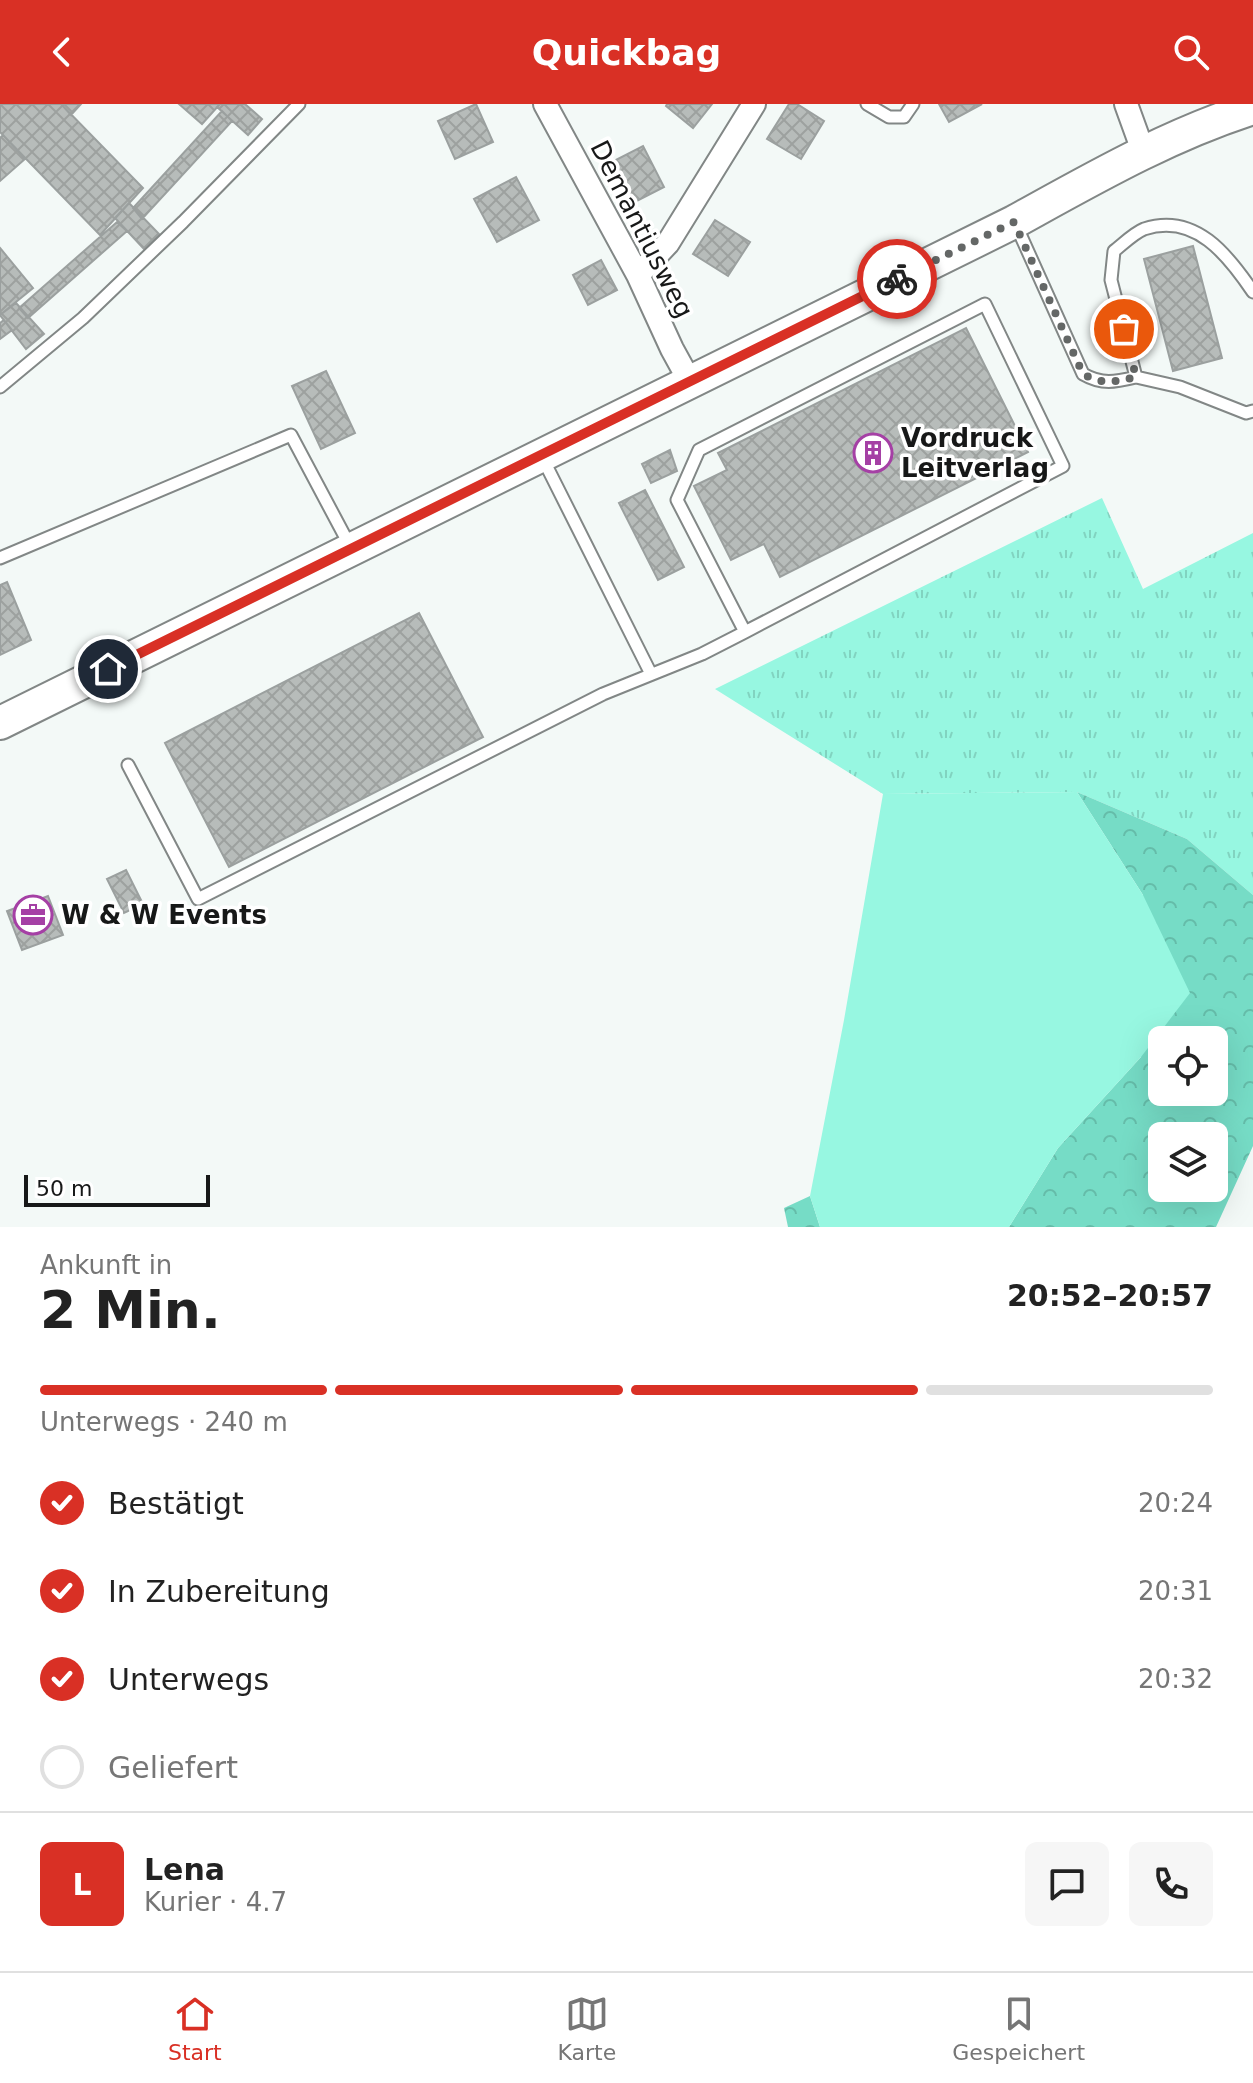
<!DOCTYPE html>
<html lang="de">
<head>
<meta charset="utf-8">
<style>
  :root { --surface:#fff; --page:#f6f6f6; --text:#222; --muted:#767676; --line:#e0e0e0; --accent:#d93025 }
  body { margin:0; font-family:"DejaVu Sans",sans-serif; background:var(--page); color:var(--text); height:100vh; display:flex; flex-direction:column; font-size:30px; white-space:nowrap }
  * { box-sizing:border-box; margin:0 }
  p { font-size:26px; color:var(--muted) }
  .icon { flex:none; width:44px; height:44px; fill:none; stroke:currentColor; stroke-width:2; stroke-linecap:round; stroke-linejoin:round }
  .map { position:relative; height:1123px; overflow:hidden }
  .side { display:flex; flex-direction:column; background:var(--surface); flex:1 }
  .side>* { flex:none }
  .controls { position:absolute; left:1148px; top:922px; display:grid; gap:16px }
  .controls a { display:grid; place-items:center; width:80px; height:80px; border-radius:12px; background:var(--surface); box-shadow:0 8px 32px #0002; font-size:40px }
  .scale { position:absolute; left:24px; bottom:20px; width:186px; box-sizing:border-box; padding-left:8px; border:4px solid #171818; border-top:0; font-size:22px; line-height:28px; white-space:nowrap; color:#171818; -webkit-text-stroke:6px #fff; paint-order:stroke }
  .pin { position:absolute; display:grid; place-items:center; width:68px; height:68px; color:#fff; margin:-34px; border:4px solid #fff; border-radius:50%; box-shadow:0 2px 8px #0007 }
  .courier { position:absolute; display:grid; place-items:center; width:80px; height:80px; margin:-40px; border:6px solid #d93025; border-radius:50%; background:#fff; color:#222; box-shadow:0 2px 10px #0007 }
  .head em { font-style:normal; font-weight:600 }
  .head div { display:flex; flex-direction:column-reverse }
  .head { display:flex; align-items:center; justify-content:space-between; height:136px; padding:0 40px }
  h1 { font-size:52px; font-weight:600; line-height:60px }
  .bar { display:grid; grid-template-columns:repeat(4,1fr); gap:12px 8px; align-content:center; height:96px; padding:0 40px }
  .bar i { height:10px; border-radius:6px; background:var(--line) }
  .bar .current { background:var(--accent) }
  .bar p { grid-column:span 4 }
  .line { display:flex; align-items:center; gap:20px; padding:0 40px; border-top:2px solid var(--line) }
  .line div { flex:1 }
  .round { display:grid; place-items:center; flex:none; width:84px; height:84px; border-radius:12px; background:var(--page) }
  ol { padding:0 40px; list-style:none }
  li { display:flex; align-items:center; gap:24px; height:88px }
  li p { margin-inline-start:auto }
  li .icon { padding:8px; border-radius:50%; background:var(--accent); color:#fff; stroke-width:4 }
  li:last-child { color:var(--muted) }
  li i { width:44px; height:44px; border:4px solid var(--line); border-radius:50% }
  header { display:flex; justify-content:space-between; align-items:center; height:104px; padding:0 40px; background:var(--accent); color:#fff; font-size:36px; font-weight:600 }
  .menu { display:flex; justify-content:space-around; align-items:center; height:112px; border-top:2px solid var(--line); background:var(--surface); font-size:22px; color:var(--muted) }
  .menu a { display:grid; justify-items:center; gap:4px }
  .menu .current { color:var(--accent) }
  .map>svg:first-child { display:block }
  .grass { fill:url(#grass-tufts) }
  .forest { fill:url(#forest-crowns); fill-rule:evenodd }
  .pitch { fill:#97f7e1 }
  .building { fill:url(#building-cross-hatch); stroke:#9ba09f; stroke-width:2 }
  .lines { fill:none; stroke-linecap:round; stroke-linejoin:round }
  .service-casing { stroke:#828786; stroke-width:15 }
  .minor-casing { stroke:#828786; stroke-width:26 }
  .secondary-casing { stroke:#828786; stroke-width:36 }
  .service { stroke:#fff; stroke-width:11 }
  .minor { stroke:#fff; stroke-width:22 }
  .secondary { stroke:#fff; stroke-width:32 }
  .done { stroke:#646766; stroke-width:8; stroke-dasharray:0 14.4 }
  .route { stroke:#d93025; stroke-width:10 }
  .labels { text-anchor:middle; stroke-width:7; stroke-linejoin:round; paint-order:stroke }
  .street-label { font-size:26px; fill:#171818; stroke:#fff }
  .poi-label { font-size:26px; font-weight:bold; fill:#171818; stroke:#fff; text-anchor:start }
</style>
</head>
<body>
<header><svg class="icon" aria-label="back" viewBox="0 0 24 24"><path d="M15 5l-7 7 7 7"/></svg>Quickbag<svg class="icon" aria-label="search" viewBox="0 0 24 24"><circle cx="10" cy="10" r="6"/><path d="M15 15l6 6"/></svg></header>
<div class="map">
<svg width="1253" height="1123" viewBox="0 0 1253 1123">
  <defs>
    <pattern id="grass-tufts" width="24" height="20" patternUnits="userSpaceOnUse" patternTransform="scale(2)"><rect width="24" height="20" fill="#97f7e1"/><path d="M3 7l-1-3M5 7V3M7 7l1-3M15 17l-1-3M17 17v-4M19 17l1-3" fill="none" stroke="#81d3c0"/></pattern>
    <pattern id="forest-crowns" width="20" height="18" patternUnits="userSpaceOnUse" patternTransform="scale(2)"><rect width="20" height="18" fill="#76dcc6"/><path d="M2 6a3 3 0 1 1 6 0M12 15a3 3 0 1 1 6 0" fill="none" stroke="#65bca9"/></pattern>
    <pattern id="building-cross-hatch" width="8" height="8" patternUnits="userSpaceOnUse" patternTransform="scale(2)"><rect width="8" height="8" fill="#b7bcba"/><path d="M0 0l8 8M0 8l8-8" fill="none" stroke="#9da19f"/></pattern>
  </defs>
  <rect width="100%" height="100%" fill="#f3f9f7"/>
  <!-- grass -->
  <path class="grass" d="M 1102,394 L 1143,485 L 1253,429 L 1253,791 L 1187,735 L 1077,688 L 883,690 L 715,585 Z"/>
  <!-- forest -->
  <path class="forest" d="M 1077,688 L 1187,735 L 1253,791 L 1253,1042 L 1216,1123 L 1009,1123 L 1058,1044 L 1141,953 L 1143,791 ZM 1162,936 L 1214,936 L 1214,988 L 1162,988 ZM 1162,1032 L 1214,1032 L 1214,1084 L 1162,1084 Z
    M 810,1092 L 820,1123 L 788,1123 L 784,1104 Z"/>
  <!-- pitch -->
  <path class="pitch" d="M 1077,688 L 1143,791 L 1190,889 L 1141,953 L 1058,1044 L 1009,1123 L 820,1123 L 810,1092 L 844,916 L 883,690 Z"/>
  <!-- building -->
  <path class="building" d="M 0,0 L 61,0 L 143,84 L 100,131 L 0,28 Z
    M 61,0 L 81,0 L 71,11 Z
    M 179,0 L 220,0 L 202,20 Z
    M 220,0 L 245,0 L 262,15 L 248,31 L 217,3 Z
    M 476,0 L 493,38 L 455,55 L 438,17 Z
    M 667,0 L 712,0 L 693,24 L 666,2 Z
    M 789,0 L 797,0 L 824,17 L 801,55 L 767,35 Z
    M 939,0 L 982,0 L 949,18 Z
    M 222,7 L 232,17 L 142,115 L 133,104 Z
    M 3,31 L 25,55 L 0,77 L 0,34 Z
    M 643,42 L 664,83 L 631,100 L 610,59 Z
    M 516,73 L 539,116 L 497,138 L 474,95 Z
    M 129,99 L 159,130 L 144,145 L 115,114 Z
    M 715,116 L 750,138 L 728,172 L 693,150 Z
    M 117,118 L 127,127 L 28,214 L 19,204 Z
    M 1193,142 L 1222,254 L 1173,267 L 1144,155 Z
    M 0,144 L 33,184 L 0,211 Z
    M 601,156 L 617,186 L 588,201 L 573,171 Z
    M 16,199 L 44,230 L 26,245 L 0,211 Z
    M 4,216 L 12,226 L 0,235 L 0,219 Z
    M 966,224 L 1028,348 L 780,473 L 764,440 L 731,456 L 694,382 L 727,366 L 718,349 Z
    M 326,267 L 355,329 L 321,345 L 292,282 Z
    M 670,346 L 677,367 L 651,379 L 642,360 Z
    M 645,386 L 684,463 L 658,476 L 619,399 Z
    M 7,478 L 31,536 L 0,551 L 0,481 Z
    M 419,509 L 483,633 L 229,763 L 165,639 Z
    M 126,766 L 143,800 L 124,809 L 107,775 Z
    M 48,792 L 63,831 L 22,846 L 7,807 Z"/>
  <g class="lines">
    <!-- service casing -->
    <g class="service-casing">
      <path id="service" d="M 867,0 L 889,13 L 904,13 L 913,0
        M 1016,121 L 1083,270 C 1102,281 1115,278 1136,273
        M 1253,188 C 1228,151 1195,108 1144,125 C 1134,129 1123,140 1114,147 L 1111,176 L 1136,273 L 1180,283 L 1246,309 L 1253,307
        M 0,283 L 83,214 L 183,118 L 299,0
        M 543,355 L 651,570
        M 0,454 L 291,331 L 350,442
        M 128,661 L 198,795 L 603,590 L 702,550 L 745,528 L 1063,362 L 985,200 L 699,346 L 677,396 L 745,528"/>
    </g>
    <!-- minor casing -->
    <g class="minor-casing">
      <path id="minor" d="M 545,0 L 638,171 L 672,245 L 689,276
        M 1126,0 L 1143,47
        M 638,171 L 668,139 L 754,0"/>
    </g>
    <!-- secondary casing -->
    <g class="secondary-casing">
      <path id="secondary" d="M 0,619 L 1014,118 C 1092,75 1168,31 1253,4"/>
    </g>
    <!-- service -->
    <use href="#service" class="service"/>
    <!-- minor -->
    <use href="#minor" class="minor"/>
    <!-- secondary -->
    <use href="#secondary" class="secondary"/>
  </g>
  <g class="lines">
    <!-- done -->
    <path class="done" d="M 897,175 L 1014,118 L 1083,270 C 1102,281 1115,278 1136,273 L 1124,225"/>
    <!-- route -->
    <path class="route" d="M 108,565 L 897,175"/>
  </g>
  <!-- icons -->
  <defs>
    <g id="building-ring" transform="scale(2)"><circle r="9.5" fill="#fff" stroke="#a540a5" stroke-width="1.5"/><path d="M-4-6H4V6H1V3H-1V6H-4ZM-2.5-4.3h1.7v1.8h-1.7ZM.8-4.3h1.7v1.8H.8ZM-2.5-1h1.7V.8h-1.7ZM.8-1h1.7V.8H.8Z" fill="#a540a5"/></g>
    <g id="office-ring" transform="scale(2)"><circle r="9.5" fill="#fff" stroke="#a540a5" stroke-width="1.5"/><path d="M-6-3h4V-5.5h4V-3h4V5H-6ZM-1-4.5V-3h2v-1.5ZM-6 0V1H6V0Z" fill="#a540a5"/></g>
  </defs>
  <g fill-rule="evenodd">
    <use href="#building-ring" x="873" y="349"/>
    <use href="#office-ring" x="33" y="811"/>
  </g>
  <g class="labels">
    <!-- street labels -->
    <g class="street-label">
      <text transform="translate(642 125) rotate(63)" y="9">Demantiusweg</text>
    </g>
    <!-- poi labels -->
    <g class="poi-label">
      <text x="901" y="343">Vordruck<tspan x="901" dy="30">Leitverlag</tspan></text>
      <text x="61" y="820">W &amp; W Events</text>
    </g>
  </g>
</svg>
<div class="controls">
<a><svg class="icon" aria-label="locate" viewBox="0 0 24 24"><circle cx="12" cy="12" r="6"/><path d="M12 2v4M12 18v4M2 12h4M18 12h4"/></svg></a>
<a><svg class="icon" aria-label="layers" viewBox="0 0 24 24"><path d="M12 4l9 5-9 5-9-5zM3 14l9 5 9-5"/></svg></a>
</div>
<div class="scale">50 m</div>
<div class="pin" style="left:1124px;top:225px;background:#ea580c"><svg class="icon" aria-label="bag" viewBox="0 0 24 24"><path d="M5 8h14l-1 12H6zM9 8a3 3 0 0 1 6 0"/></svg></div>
<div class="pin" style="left:108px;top:565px;background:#1f2937"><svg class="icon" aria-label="home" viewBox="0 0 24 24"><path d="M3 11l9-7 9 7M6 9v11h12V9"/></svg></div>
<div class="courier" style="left:897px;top:175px"><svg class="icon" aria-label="bike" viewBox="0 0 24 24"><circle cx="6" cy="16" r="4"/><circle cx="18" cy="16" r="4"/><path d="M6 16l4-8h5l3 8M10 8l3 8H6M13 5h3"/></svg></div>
</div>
<section class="side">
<div class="head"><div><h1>2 Min.</h1><p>Ankunft in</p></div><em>20:52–20:57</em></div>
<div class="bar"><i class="current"></i><i class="current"></i><i class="current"></i><i></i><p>Unterwegs · 240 m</p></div>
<ol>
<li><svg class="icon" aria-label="check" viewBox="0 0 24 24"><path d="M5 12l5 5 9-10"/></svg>Bestätigt<p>20:24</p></li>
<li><svg class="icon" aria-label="check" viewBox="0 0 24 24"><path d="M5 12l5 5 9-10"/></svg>In Zubereitung<p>20:31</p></li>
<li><svg class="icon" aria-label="check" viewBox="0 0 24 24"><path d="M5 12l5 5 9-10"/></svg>Unterwegs<p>20:32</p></li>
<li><i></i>Geliefert</li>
</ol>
<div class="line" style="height:144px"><b class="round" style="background:var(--accent);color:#fff">L</b><div><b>Lena</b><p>Kurier · 4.7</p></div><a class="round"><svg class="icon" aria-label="chat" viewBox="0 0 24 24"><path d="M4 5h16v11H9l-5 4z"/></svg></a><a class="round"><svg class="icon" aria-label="phone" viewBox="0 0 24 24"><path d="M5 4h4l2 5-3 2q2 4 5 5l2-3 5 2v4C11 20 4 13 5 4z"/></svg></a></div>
</section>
<nav class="menu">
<a class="current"><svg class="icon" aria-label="home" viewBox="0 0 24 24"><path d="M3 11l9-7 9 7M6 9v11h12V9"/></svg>Start</a>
<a><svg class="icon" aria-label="map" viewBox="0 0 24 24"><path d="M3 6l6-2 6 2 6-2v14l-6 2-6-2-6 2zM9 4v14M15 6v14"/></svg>Karte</a>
<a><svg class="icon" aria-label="saved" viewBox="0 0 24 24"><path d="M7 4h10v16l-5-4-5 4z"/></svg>Gespeichert</a>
</nav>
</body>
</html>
